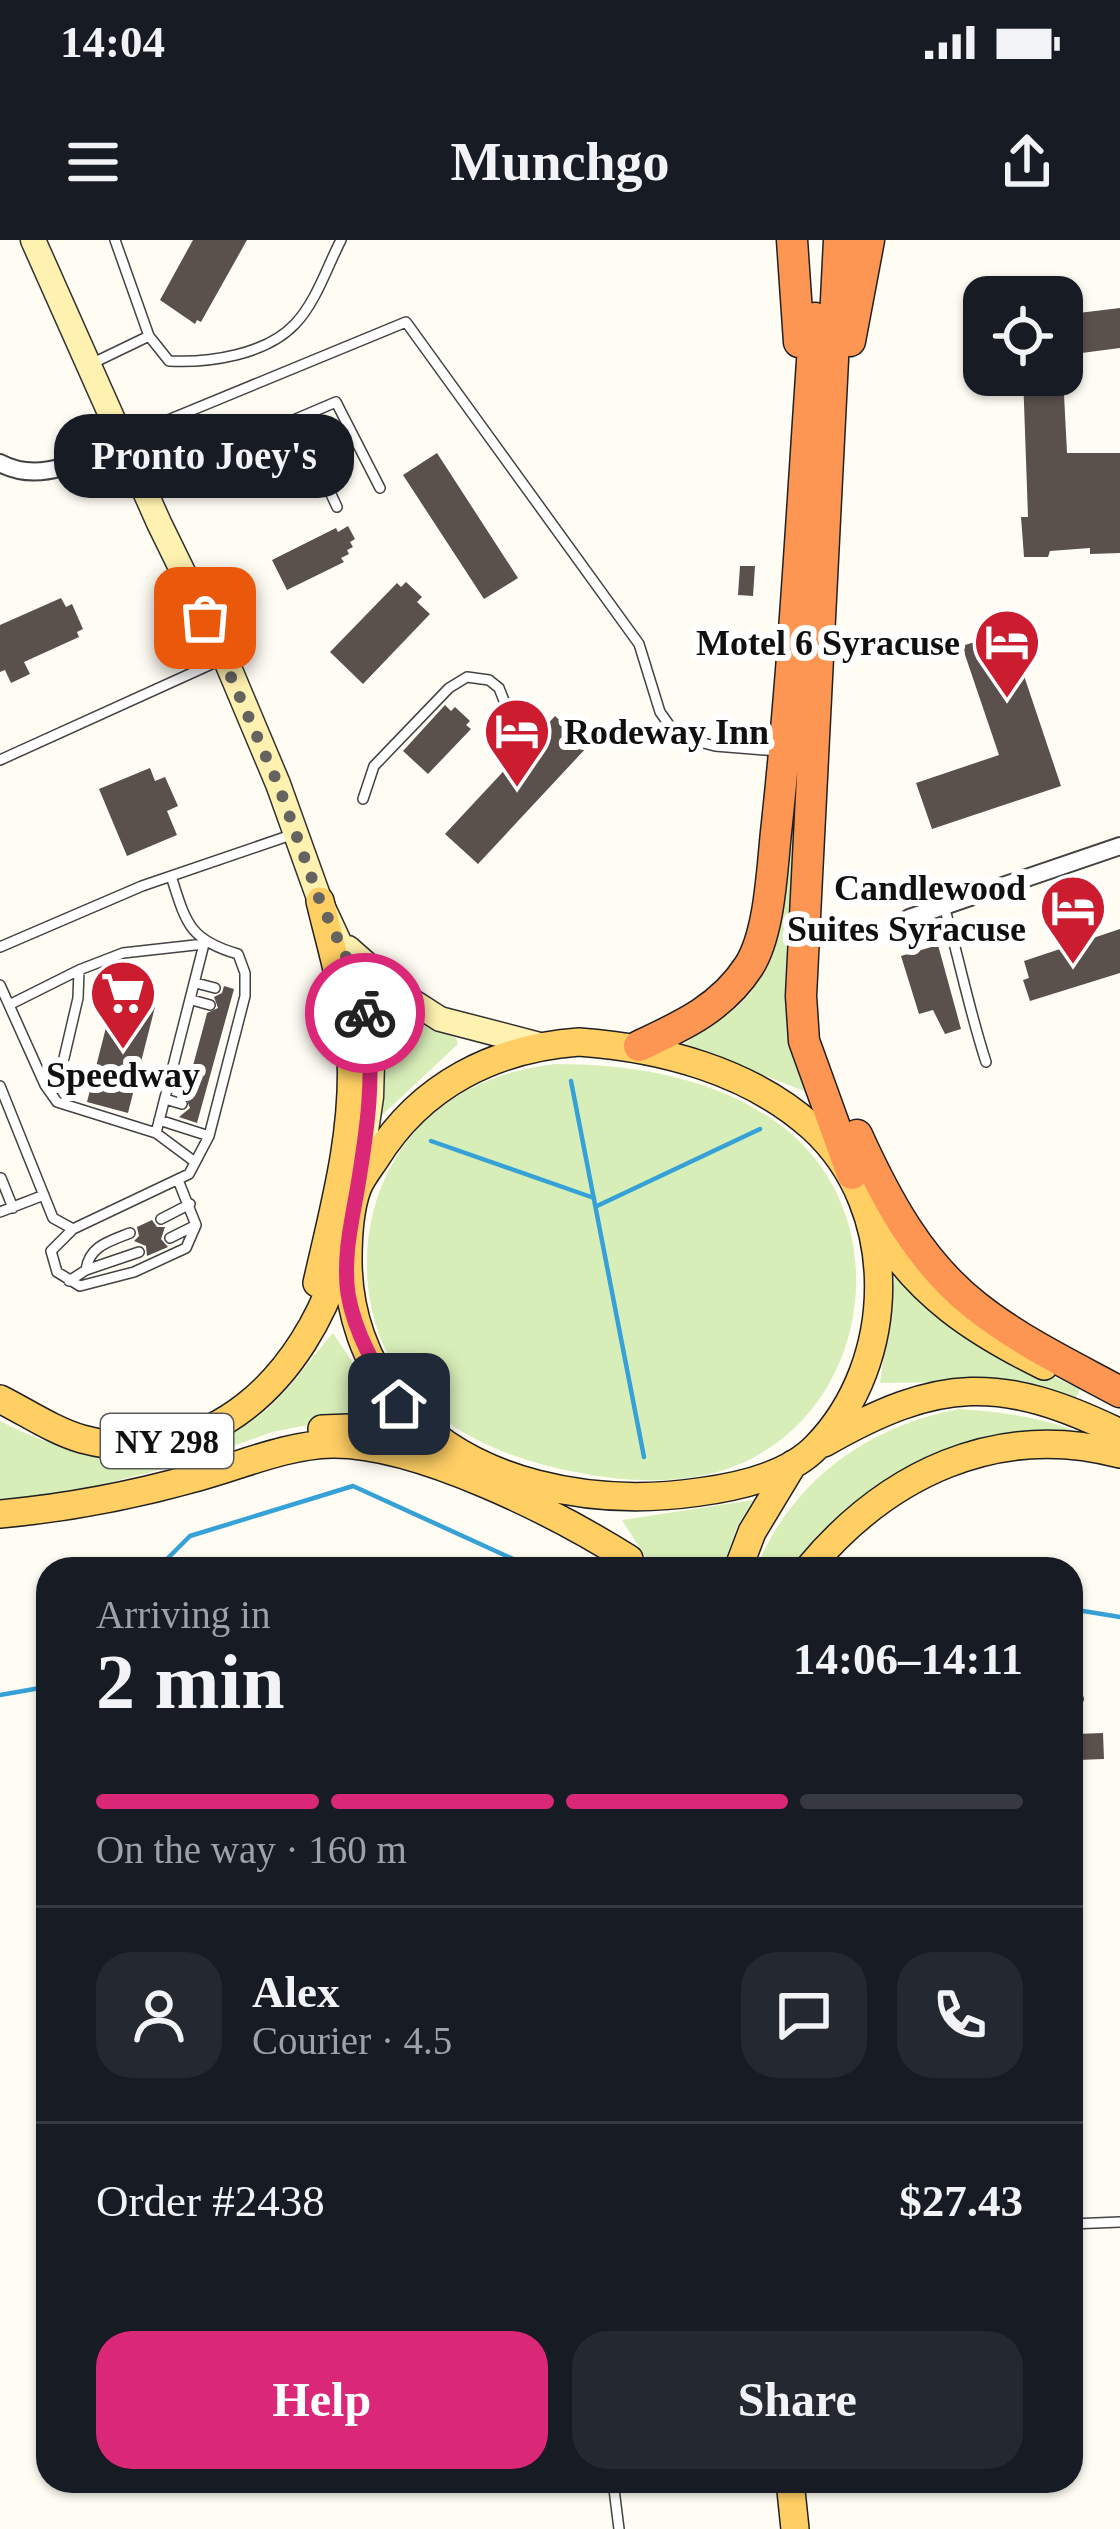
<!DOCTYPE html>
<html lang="en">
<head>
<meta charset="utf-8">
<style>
  :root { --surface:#171b24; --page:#242831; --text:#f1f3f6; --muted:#9ea1a6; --line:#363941; --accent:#db2777 }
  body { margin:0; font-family:"Times New Roman",serif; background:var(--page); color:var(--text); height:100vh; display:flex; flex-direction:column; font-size:45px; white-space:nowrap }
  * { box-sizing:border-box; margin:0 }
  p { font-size:39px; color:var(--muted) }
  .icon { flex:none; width:66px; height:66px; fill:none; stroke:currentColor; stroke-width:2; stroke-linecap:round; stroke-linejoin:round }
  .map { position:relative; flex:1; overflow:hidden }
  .drawer { position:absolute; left:36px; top:1317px; width:1047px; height:936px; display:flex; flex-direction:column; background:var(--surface); border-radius:36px; box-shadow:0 3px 9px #0004 }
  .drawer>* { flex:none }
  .controls { position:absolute; left:963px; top:36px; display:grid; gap:24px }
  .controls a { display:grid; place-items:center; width:120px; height:120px; border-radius:24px; background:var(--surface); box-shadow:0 3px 9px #0004; font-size:60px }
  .pin { position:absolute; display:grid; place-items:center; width:102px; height:102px; color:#fff; margin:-51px; border-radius:24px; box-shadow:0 6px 18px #0006 }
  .courier { position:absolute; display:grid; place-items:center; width:120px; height:120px; margin:-60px; border:9px solid #db2777; border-radius:50%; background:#fff; color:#222; box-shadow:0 3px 15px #0007 }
  .bubble { position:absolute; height:84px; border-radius:36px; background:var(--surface); box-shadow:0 3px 9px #0004; font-size:39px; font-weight:700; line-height:84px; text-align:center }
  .overview em { font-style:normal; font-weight:700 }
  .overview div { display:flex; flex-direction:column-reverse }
  .overview { display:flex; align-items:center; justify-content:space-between; height:204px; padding:0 60px }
  h1 { font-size:78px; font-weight:700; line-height:90px }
  .bar { display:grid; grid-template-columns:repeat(4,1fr); gap:18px 12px; align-content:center; height:144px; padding:0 60px }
  .bar i { height:15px; border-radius:9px; background:var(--line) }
  .bar .active { background:var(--accent) }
  .bar p { grid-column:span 4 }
  .line { display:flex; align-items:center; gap:30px; padding:0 60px; border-top:3px solid var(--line) }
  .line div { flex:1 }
  .round { display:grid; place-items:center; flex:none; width:126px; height:126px; border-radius:36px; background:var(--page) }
  .cta { display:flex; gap:24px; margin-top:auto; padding:24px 60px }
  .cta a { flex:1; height:138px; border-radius:36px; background:var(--accent); color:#fff; font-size:48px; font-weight:700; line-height:138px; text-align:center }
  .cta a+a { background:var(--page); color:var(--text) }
  .status { display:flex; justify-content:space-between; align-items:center; height:84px; padding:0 60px; background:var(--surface); direction:ltr }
  .status svg { height:33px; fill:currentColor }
  header { display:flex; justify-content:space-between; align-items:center; height:156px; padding:0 60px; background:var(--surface); font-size:54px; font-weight:700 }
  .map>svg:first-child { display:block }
  .grass { fill:#d8eeb9 }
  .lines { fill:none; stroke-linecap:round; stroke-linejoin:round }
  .stream { stroke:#36a1d7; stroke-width:4.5 }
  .building { fill:#5a504c }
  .lane-casing { stroke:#434343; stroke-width:12 }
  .street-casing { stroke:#434343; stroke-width:20 }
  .secondary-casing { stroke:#323232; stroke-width:27 }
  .primary-casing { stroke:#212121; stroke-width:30 }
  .highway-casing { stroke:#212121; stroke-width:33 }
  .lane { stroke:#fff; stroke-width:9 }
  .street { stroke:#fff; stroke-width:16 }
  .secondary { stroke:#fff1af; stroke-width:24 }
  .primary { stroke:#ffcf64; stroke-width:27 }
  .highway { stroke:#fe9653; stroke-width:30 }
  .done { stroke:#646360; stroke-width:12; stroke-dasharray:0 21.6 }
  .route { stroke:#db2777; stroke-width:15 }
  .labels { text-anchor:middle; stroke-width:12; stroke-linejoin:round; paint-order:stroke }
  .shield { fill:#fff; stroke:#585858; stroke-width:3 }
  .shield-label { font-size:33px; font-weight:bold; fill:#101010 }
  .poi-label { font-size:36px; font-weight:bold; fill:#101010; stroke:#fff; text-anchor:end }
</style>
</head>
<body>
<div class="status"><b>14:04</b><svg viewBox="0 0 49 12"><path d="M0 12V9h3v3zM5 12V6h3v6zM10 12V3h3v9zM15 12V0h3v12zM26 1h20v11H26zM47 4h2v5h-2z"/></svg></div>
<header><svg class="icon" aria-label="menu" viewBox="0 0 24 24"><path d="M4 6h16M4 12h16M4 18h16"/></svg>Munchgo<svg class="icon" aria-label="share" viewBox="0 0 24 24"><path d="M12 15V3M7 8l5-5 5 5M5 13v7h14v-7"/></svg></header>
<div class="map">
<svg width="1120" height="2289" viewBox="0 0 1120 2289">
  <rect width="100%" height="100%" fill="#fffcf4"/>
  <!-- grass -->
  <path class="grass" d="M 795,567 L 787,761 L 804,851 L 685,804 C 702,788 728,779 745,759 C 789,712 788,628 795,567 Z
    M 373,760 L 456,798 L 458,804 L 380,877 Z
    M 555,824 C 629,824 708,836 772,879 C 909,971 872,1194 710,1234 C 666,1244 619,1241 575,1232 C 512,1220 442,1193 403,1139 C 340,1052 361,917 453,859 C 485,838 517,829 555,824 Z
    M 896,1027 L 978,1102 L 1080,1149 L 1074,1162 L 962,1142 L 880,1143 Z
    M 333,1093 L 387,1174 L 384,1180 L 308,1185 L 272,1192 L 179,1225 L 72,1252 L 0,1259 L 0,1181 C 83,1225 181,1236 260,1175 C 287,1154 310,1119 333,1093 Z
    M 959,1169 C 1002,1172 1041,1177 1081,1193 C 960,1195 867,1230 793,1329 L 756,1329 C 791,1241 868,1186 959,1169 Z
    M 753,1260 L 737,1287 L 722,1329 L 653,1329 L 622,1280 Z"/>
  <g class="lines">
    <!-- stream -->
    <path class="stream" d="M 571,841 L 644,1217
      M 431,901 L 594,958
      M 597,966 L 760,889
      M 157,1329 L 190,1296 L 353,1246 L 535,1329
      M 1071,1369 L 1120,1377
      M 0,1455 L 40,1448 L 48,1439"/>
  </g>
  <!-- building -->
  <path class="building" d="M 193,0 L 247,0 L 201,82 L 197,80 L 195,84 L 160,60 Z
    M 1120,68 L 1120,108 L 1074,114 L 1066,88 L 1062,89 L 1062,75 Z
    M 1023,135 L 1063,135 L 1067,213 L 1120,213 L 1120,313 L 1090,314 L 1090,308 L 1050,311 L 1048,317 L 1024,317 L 1021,277 L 1028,277 Z
    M 201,213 L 210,231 L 183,244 L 175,226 Z
    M 437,213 L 518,338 L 484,359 L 403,235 Z
    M 348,286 L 355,299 L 350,302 L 353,307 L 347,310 L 349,314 L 341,318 L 344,322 L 287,350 L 272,320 L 336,288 L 338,292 Z
    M 740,326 L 755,326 L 753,356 L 738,355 Z
    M 406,342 L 422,357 L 417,362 L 430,374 L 363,444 L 330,412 L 397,343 L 401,347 Z
    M 61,358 L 66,367 L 72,364 L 83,389 L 77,392 L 79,397 L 24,422 L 30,434 L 11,443 L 5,430 L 0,432 L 0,385 Z
    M 1009,391 L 1061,546 L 932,589 L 916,543 L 999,515 L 962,406 Z
    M 445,465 L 451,471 L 455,467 L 470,481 L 466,485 L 471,489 L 428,534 L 403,511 Z
    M 555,476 L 588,506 L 478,624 L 445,594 Z
    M 150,528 L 155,541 L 165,537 L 178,566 L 167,571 L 177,595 L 127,616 L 99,549 Z
    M 1120,689 L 1120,733 L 1030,761 L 1023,740 L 1029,738 L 1024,721 Z
    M 938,705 L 961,789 L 945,794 L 933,770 L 919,774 L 901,716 Z
    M 224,746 L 234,749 L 197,883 L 179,877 L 190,868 L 185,856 L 198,843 L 191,833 L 205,781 L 207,773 L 218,768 L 214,757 L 222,753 Z
    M 114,756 L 155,767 L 128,873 L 87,862 Z
    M 152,980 L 157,987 L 165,987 L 161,999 L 168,1007 L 147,1016 L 146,1006 L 134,1001 L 139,996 L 137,987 Z
    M 1103,1493 L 1104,1519 L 1078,1520 L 1076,1494 Z"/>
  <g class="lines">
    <!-- lane casing -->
    <g class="lane-casing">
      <path id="lane" d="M 115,0 L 149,96 L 169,121 C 209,123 266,115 295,84 C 316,62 327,27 341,0
        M 93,123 L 149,96
        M 122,199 L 406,82 L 639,404 L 660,472 L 677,496 L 715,506 L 778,511
        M 337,267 L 296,179 L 336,162 L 380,248
        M 0,520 L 225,418
        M 363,559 L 374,526 L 449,448 L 467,437 L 489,440 L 499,448 L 510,476 L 507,487
        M 944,666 C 959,718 969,770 986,822
        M 0,707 L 142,646 L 291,595
        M 196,743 L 215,748
        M 0,745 L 45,845 L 57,862 L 156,893 L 195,922
        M 192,760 L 210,765
        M 9,765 L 79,730 L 123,713 L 204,704 L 156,893
        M 64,818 L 78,758 L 79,730
        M 171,837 L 189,842
        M 0,846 L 53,978 L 73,989 L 189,934 L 209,896 L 245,756 L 245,733 L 238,714 C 189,700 186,683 171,636
        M 165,859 L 182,864
        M 159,880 L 209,896
        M 1,938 L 13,968
        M 0,972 L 44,955
        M 161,979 L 190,964
        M 73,989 L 51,1011 L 57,1032 L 80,1046 L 134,1032 L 186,1008 L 196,985 L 178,940
        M 170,998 L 196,985
        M 86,1030 C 89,1006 110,1001 130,993
        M 69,1041 L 86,1030 L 139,1012
        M 1071,1459 L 1078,1459
        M 1071,1984 L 1120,1982
        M 613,2241 L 619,2289"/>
    </g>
    <!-- street casing -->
    <g class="street-casing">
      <path id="street" d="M 0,223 C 41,245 84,220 121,199
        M 909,678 L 1120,606"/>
    </g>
    <!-- secondary casing -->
    <g class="secondary-casing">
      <path id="secondary" d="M 33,0 L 159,283 L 225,418 L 278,544 L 320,661 L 361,749 L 372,823 L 371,857 L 358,945
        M 348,708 L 398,752 L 440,779 L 540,805"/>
    </g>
    <!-- primary casing -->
    <g class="primary-casing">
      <path id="primary" d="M 579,802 C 662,808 750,831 813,888 C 901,969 899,1122 816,1207 C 788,1236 737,1247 699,1252 C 595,1267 470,1246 399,1162 C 365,1123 348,1071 348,1020 C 348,997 349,971 357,949 C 361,938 370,927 376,918 C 421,845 495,808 579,802 Z
        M 878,988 C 918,1055 975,1092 1044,1126
        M 317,1043 C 334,968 355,893 351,815 C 348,763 332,711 320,661
        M 0,1159 C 26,1172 54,1191 82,1199 C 211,1234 305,1135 340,1021
        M 322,1189 L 377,1187 L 437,1204
        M 824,1203 C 939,1137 1001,1135 1120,1193
        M 0,1274 C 67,1268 134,1255 198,1237 C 242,1225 286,1205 332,1204 C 418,1203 556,1273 629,1319
        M 738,1329 L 752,1292 L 793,1224
        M 808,1329 C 886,1235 996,1181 1120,1214
        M 790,2241 L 795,2289"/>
    </g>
    <!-- highway casing -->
    <g class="highway-casing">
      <path id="highway" d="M 792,0 L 799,102
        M 839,0 L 801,756 L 804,801 L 852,934
        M 850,101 L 869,0
        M 639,806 C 682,786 722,768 749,726 C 771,691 772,624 777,583 C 795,415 803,246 815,78
        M 857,895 C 886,959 920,1023 977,1067 C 1020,1101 1072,1126 1120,1152"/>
    </g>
    <!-- lane -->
    <use href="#lane" class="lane"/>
    <!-- street -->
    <use href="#street" class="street"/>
    <!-- secondary -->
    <use href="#secondary" class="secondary"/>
    <!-- primary -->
    <use href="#primary" class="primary"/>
    <!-- highway -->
    <use href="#highway" class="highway"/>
  </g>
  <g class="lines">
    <!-- done -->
    <path class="done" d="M 205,378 L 278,544 L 320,661 L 361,749 L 365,773"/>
    <!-- route -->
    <path class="route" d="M 365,773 C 376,834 367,891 357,951 C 351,984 343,1020 348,1054 C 355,1094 376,1130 399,1164"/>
  </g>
  <!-- icons -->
  <defs>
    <g id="hotel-pin" transform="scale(3.45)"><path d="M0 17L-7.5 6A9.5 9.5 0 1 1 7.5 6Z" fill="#cc1c30" stroke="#fff"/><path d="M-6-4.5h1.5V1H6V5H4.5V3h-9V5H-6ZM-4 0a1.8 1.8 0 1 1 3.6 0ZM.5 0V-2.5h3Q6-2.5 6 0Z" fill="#fff"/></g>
    <g id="supermarket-pin" transform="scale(3.45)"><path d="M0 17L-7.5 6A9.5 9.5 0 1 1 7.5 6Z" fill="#cc1c30" stroke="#fff"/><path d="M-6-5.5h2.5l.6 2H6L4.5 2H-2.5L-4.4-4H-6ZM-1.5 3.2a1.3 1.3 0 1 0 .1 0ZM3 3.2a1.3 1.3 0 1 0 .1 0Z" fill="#fff"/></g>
  </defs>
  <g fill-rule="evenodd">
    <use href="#hotel-pin" x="1007" y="402"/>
    <use href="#hotel-pin" x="517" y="491"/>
    <use href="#hotel-pin" x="1073" y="668"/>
    <use href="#supermarket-pin" x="123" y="753"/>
  </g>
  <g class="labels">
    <!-- shield labels -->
    <rect class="shield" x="101" y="1174" width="132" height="54" rx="9"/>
    <g class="shield-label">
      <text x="167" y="1213">NY 298</text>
    </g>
    <!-- poi labels -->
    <g class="poi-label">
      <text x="960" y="415">Motel 6 Syracuse</text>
      <text x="564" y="504" text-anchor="start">Rodeway Inn</text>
      <text x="1026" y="660">Candlewood<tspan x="1026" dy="41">Suites Syracuse</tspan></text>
      <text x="123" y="847" text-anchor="middle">Speedway</text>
    </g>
  </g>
</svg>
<div class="controls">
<a><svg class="icon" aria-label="locate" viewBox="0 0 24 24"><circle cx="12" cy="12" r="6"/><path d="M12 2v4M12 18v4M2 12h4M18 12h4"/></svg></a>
</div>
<div class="pin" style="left:205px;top:378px;background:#ea580c"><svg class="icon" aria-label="bag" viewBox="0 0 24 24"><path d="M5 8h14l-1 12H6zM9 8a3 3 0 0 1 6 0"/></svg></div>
<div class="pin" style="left:399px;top:1164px;background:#1f2937"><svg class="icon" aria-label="home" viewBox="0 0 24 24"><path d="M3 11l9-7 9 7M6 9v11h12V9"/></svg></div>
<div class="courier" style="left:365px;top:773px"><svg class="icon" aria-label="bike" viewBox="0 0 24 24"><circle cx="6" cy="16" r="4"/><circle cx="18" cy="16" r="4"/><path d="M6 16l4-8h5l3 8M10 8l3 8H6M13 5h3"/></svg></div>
<div class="bubble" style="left:54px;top:174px;width:300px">Pronto Joey's</div>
<section class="drawer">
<div class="overview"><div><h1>2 min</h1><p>Arriving in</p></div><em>14:06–14:11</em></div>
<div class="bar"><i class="active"></i><i class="active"></i><i class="active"></i><i></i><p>On the way · 160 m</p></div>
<div class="line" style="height:216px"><a class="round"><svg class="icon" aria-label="person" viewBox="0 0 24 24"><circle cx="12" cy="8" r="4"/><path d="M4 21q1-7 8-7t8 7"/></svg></a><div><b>Alex</b><p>Courier · 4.5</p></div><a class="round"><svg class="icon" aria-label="chat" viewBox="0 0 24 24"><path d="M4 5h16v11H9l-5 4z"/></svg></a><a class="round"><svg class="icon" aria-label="phone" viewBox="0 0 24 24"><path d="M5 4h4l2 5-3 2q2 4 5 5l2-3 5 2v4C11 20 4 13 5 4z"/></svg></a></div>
<div class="line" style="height:156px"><div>Order #2438</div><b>$27.43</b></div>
<div class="cta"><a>Help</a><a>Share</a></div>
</section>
</div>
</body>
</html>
